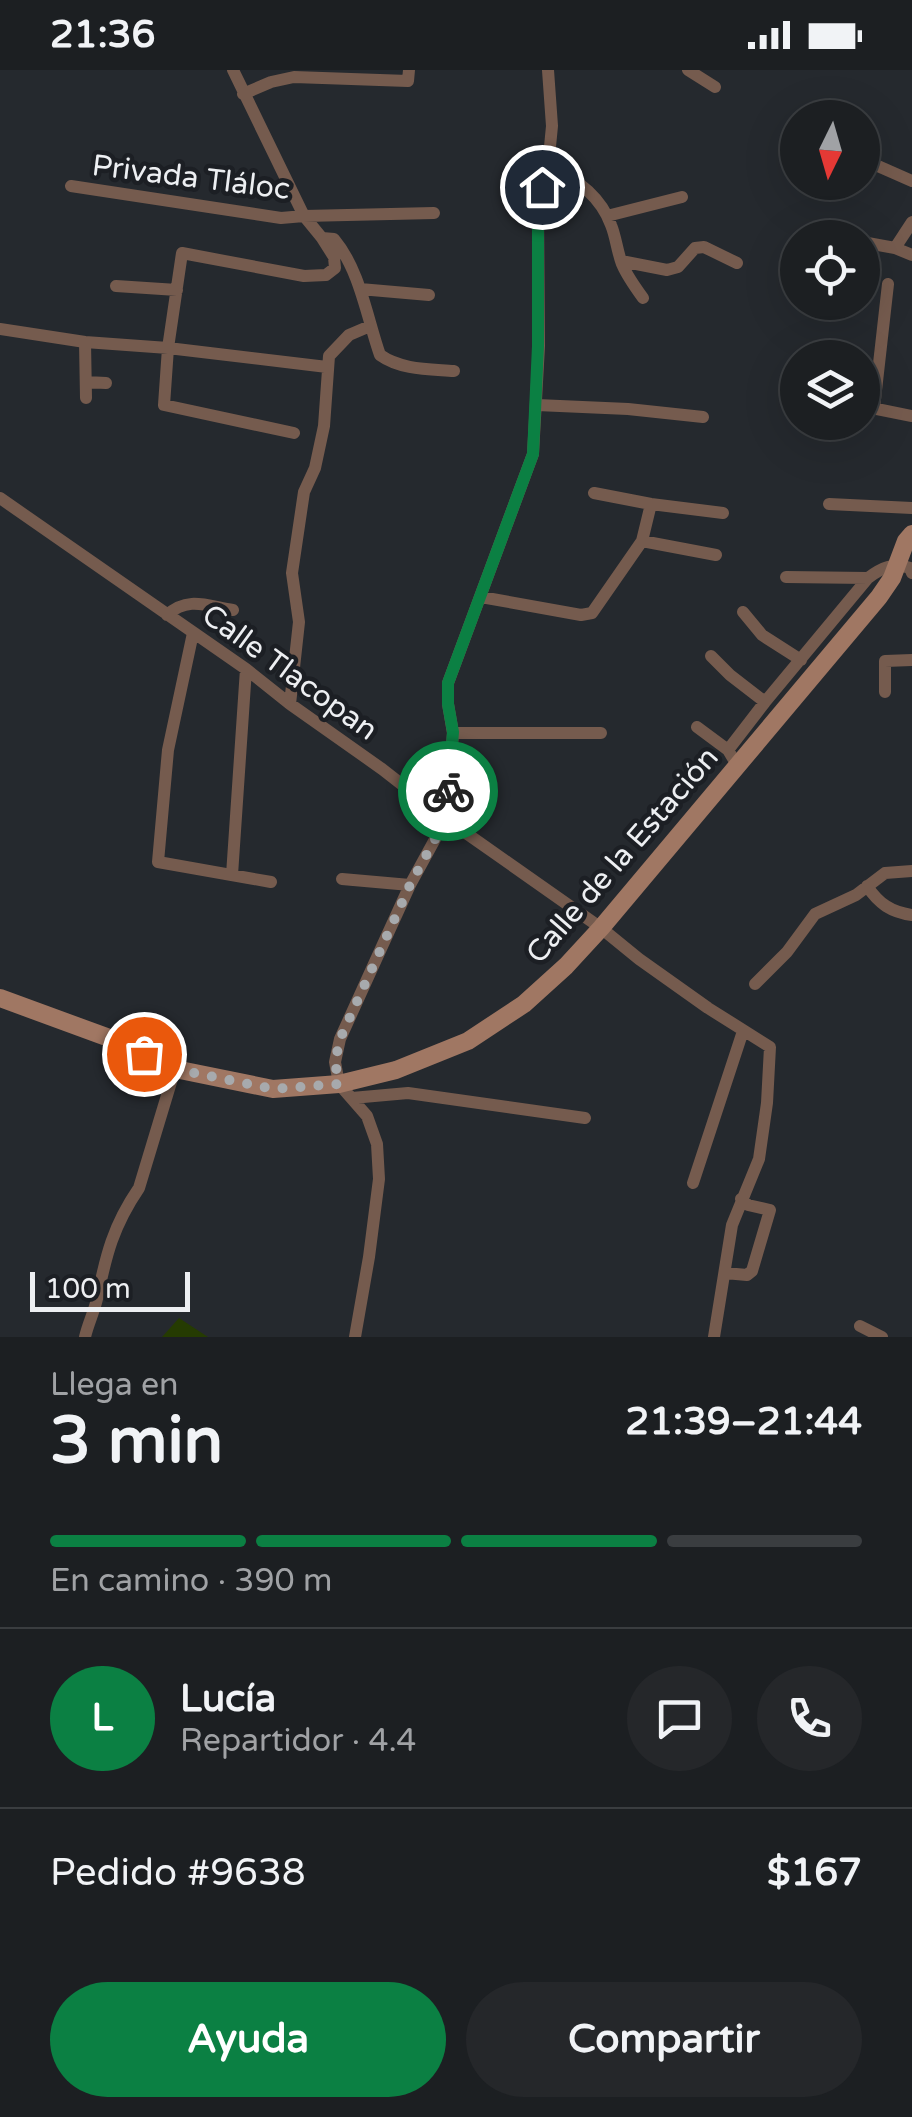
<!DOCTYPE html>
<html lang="es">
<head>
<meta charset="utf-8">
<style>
  :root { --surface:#1c1f22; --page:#25272a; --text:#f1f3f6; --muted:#a0a2a5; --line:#3a3d40; --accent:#0b8043 }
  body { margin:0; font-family:"Varela Round",sans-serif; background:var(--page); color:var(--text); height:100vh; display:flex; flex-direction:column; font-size:38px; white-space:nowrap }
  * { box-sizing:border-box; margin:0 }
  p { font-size:32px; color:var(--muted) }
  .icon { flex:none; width:55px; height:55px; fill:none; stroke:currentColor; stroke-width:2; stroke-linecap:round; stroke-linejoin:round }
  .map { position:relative; height:1267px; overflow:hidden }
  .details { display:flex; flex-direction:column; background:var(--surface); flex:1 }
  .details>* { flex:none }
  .needle { width:65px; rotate:185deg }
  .controls { position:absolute; left:780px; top:30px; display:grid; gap:20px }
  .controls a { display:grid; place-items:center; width:100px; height:100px; border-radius:50%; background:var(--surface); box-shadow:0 10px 40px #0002,0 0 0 2px var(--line); font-size:50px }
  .scale { position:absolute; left:30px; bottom:25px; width:160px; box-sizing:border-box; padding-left:10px; border:5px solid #edeff2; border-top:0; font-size:28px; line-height:35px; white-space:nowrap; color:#edeff2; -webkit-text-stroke:8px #1c1f24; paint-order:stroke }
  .pin { position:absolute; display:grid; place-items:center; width:85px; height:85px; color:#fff; margin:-42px; border:5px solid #fff; border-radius:50%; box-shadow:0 2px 10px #0007 }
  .courier { position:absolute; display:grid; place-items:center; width:100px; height:100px; margin:-50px; border:8px solid #0b8043; border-radius:50%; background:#fff; color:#222; box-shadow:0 2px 12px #0007 }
  .head em { font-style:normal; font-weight:800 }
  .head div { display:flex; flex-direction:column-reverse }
  .head { display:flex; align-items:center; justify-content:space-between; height:170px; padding:0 50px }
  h1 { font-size:65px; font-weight:800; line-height:75px }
  .bar { display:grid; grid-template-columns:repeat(4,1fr); gap:15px 10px; align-content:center; height:120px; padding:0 50px }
  .bar i { height:12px; border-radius:8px; background:var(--line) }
  .bar .on { background:var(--accent) }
  .bar p { grid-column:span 4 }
  .line { display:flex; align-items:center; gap:25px; padding:0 50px; border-top:2px solid var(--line) }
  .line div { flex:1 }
  .round { display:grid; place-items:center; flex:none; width:105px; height:105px; border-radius:52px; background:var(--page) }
  .cta { display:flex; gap:20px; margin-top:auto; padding:20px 50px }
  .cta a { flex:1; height:115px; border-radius:60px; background:var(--accent); color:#fff; font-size:40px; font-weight:800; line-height:115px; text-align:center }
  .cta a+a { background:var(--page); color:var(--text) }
  .status { display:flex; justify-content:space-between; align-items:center; height:70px; padding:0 50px; background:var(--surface); direction:ltr }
  .status svg { height:28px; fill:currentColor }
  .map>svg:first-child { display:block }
  .green { fill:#253b02 }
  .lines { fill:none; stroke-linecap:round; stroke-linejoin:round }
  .street { stroke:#755b4e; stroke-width:12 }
  .secondary { stroke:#a07763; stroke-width:18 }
  .done { stroke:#a7aaad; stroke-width:10; stroke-dasharray:0 18 }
  .route { stroke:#0b8043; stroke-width:12 }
  .labels { text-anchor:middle; stroke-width:9; stroke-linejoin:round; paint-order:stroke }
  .street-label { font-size:30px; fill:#edeff2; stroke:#1c1f24 }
</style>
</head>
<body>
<div class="status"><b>21:36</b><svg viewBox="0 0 49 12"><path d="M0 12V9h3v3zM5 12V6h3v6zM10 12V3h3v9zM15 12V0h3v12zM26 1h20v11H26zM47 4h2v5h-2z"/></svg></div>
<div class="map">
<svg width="912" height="1267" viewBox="0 0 912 1267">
  <rect width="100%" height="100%" fill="#25292e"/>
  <!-- green -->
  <path class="green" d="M 179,1248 L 208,1267 L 162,1267 Z"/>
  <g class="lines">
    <!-- street -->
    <path class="street" d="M 233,0 L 304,146 L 322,168 L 334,169 C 360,200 367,248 380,285 C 401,300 430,299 454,301
      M 688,0 L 715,17
      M 243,24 L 271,12 L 294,7 L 408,11 L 409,0
      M 862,89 L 912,111
      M 548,97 C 576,108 600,125 611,155 C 616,167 617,181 622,194 C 627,206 635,217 643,228
      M 71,116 L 281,148 L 304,146 L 434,143
      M 607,146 L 682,127
      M 862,172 L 895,178 L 912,185
      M 895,178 L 912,152
      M 621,191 L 667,200 L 678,197 L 695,178 L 704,177 L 737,193
      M 116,216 L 177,220
      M 360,219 L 429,225
      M 0,259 L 85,272 L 168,278 L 327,297
      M 85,272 L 86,328
      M 86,312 L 106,313
      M 537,335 L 628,339 L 703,347
      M 862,336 L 912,346
      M 874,338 L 888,214
      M 294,363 L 164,335 L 168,278 L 182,183 L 304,206 L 326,205 L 335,198 L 334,187 L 322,168
      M 594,423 L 651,434 L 723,443
      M 0,428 L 246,599 L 290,634 L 382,699 L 446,749 L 601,858 L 639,889 L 708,938 L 770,977 L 767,1033 L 759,1089 L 732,1155 L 714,1267
      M 829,434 L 912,438
      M 642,471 L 716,485
      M 786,507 L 868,508
      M 481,527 L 581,545 L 592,543 L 642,471 L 651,434
      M 743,542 L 762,565 L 801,590
      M 167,545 C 188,526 207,536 233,540
      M 193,563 L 168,680 L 158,792 L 271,812
      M 711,586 L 730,605 L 765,632
      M 885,622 L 885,591 L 912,590
      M 290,634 L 299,552 L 292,503 L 304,422 L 315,398 L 324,356 L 329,286 L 349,265 L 370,256
      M 697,657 L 728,680
      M 453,663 L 601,663
      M 737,695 L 728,680 L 765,632 L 868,508 C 881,498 894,492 910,498 L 912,503
      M 232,805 L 246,599
      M 342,809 L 410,815
      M 867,816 C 879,834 891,842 912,845
      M 755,914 L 787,882 L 815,844 L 856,825 L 885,803 L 912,801
      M 352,1028 L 408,1023 L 585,1048
      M 693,1113 L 743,961
      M 725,1203 L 747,1205 L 752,1201 L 770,1140 L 748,1135 L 741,1129
      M 860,1256 L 882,1267
      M 85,1267 C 88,1254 94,1242 97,1229 C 106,1185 113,1156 139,1118 L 175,999
      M 355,1267 L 369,1187 L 379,1109 L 377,1074 L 367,1046 L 339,1014 L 335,992 L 340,969 L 374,894 L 410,815 L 446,749 L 453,663 L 448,634 L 448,613 L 533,384 L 539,276 L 538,141 L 548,97 L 552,56 L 548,0"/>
    <!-- secondary -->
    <path class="secondary" d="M 0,928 L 112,969 L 175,999 L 273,1019 L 339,1014 L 396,1000 L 468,971 L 524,934 L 566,896 L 601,858 L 879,527 L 892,508 L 906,471 L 912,464"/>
  </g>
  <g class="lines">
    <!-- done -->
    <path class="done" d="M 144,984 L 175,999 L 273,1019 L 339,1014 L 335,992 L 340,969 L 410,815 L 446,749 L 448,721"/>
    <!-- route -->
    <path class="route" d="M 448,721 L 453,662 L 448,634 L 448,613 L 533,384 L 538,276 L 538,141 L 542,117"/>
  </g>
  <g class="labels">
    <!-- street labels -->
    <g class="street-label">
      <text transform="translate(191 107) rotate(7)" y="10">Privada Tláloc</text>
      <text transform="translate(290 602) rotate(36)" y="10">Calle Tlacopan</text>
      <text transform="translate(622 785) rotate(-49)" y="10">Calle de la Estación</text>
    </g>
  </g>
</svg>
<div class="controls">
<a><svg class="needle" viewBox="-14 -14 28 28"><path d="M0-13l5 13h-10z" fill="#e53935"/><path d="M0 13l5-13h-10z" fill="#a0a2a5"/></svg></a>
<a><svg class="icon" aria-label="locate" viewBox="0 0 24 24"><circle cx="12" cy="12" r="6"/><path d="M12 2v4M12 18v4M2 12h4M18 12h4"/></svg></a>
<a><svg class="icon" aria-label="layers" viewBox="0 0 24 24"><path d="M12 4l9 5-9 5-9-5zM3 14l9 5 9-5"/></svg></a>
</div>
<div class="scale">100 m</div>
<div class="pin" style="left:144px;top:984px;background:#ea580c"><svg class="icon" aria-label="bag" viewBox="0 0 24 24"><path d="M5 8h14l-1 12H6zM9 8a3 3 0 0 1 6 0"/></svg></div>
<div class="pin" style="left:542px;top:117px;background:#1f2937"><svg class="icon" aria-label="home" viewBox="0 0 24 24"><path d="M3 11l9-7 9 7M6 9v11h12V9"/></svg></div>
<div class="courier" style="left:448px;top:721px"><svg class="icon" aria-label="bike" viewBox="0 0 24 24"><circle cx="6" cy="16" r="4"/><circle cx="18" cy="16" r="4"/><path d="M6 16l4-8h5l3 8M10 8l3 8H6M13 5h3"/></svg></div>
</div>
<section class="details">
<div class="head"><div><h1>3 min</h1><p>Llega en</p></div><em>21:39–21:44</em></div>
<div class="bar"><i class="on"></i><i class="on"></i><i class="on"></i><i></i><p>En camino · 390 m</p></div>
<div class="line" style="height:180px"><b class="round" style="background:var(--accent);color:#fff">L</b><div><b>Lucía</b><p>Repartidor · 4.4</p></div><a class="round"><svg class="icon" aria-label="chat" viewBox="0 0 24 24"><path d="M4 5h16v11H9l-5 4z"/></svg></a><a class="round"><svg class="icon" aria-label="phone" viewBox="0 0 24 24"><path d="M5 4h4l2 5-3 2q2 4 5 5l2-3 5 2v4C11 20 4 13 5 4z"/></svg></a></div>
<div class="line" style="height:130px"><div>Pedido #9638</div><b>$167</b></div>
<div class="cta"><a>Ayuda</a><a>Compartir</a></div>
</section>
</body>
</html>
